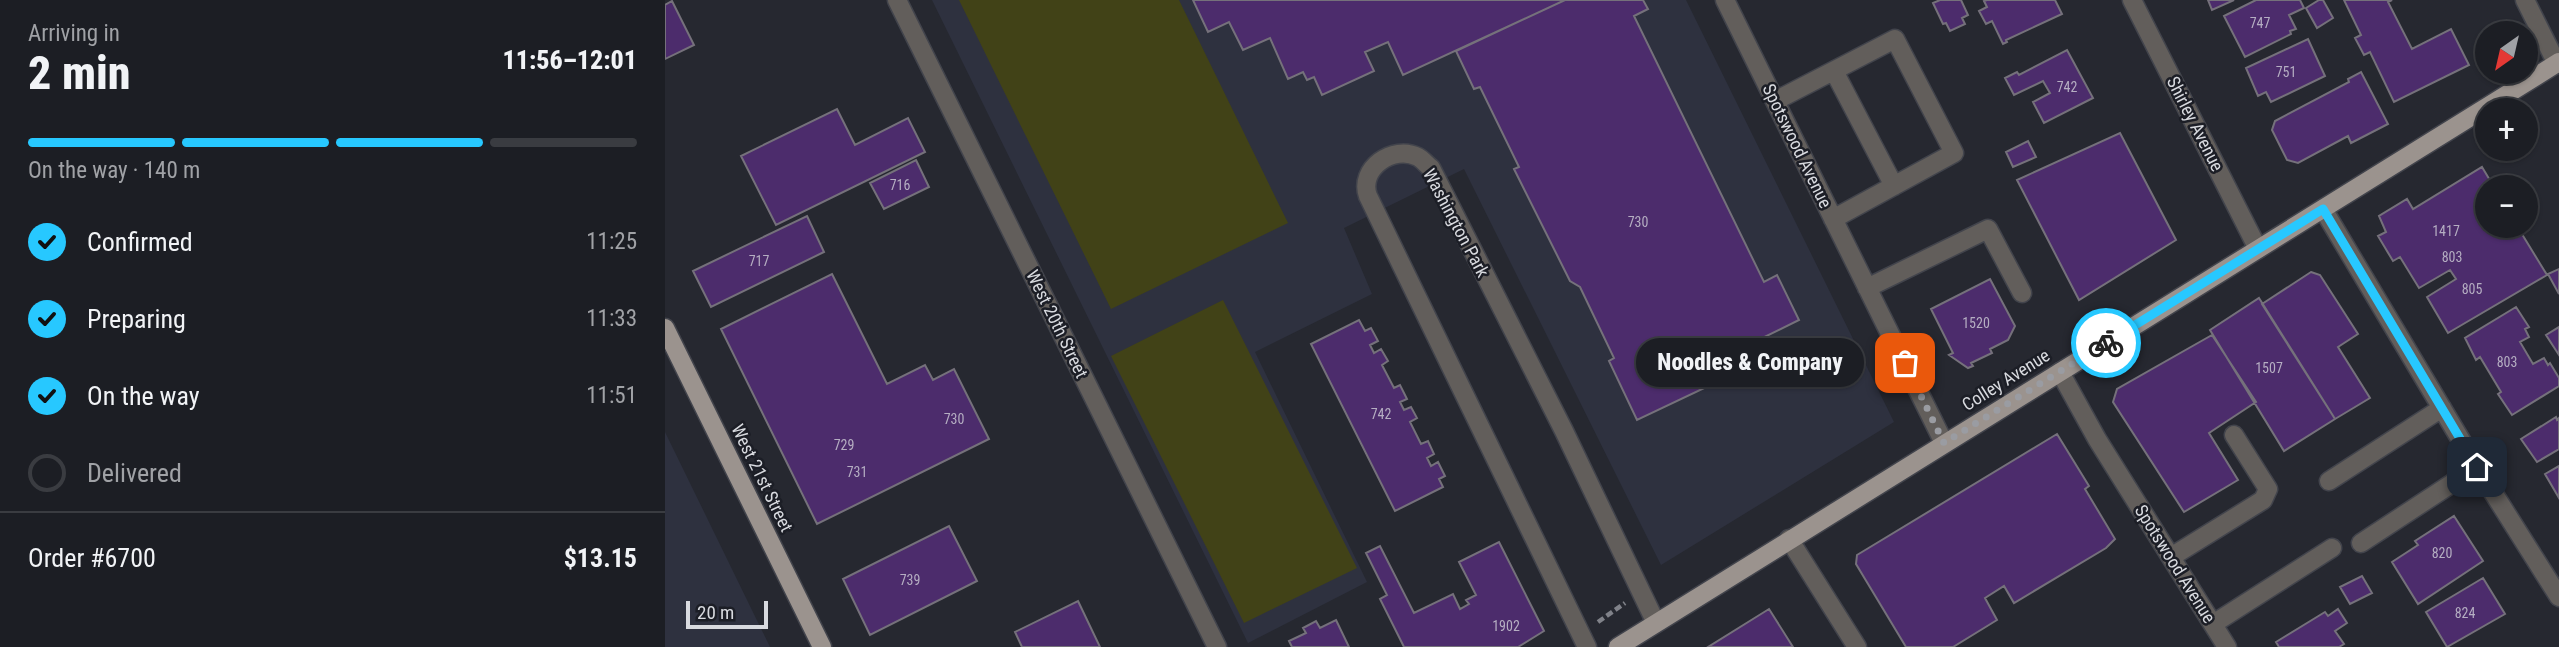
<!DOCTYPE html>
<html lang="en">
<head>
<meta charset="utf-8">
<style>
  :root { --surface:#1c1e24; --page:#292b31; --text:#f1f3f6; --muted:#a0a2a6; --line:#3a3c41; --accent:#27c8ff }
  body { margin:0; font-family:"Roboto Condensed",sans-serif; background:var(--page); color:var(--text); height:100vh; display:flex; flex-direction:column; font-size:26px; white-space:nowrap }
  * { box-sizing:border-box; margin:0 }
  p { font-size:23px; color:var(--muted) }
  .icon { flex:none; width:38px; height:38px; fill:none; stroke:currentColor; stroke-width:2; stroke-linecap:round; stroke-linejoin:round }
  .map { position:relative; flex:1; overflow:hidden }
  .details { display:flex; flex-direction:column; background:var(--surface); width:665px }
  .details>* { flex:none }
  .needle { width:46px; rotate:214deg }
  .buttons { position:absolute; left:1810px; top:21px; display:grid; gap:14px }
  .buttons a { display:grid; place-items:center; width:63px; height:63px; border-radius:50%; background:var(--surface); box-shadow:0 2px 5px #0004,0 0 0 2px var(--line); font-size:35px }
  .scale { position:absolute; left:21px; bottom:18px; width:82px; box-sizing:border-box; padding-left:7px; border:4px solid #d8dadf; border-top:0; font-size:19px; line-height:24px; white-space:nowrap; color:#d8dadf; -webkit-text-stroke:5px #1c1e26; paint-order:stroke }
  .pin { position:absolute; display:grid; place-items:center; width:60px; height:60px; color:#fff; margin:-30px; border-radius:14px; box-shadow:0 4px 10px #0006 }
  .courier { position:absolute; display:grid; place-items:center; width:70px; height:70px; margin:-35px; border:5px solid #27c8ff; border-radius:50%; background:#fff; color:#222; box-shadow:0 2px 9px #0007 }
  .bubble { position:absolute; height:49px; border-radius:24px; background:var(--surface); box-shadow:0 2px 5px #0004,0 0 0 2px var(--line); font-size:23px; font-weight:800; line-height:49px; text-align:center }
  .head em { font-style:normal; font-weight:800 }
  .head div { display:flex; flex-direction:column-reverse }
  .head { display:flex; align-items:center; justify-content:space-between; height:119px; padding:0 28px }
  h1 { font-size:46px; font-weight:800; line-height:52px }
  .bar { display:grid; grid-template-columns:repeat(4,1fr); gap:10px 7px; align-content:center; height:84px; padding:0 28px }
  .bar i { height:9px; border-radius:5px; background:var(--line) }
  .bar .on { background:var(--accent) }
  .bar p { grid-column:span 4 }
  .line { display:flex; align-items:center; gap:18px; padding:0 28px; border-top:2px solid var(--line) }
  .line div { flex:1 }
  ol { padding:0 28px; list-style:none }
  li { display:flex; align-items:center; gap:21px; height:77px }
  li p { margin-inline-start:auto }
  li .icon { padding:7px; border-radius:50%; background:var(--accent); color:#111; stroke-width:4 }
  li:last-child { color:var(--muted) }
  li i { width:38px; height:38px; border:4px solid var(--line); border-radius:50% }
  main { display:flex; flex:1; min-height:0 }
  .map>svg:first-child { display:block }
  .built { fill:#2e313f }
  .green { fill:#414217 }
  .building { fill:#4c2c6c; stroke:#75717b; stroke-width:2 }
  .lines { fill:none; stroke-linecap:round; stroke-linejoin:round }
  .minor-casing { stroke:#42444c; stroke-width:21 }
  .major-casing { stroke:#42444c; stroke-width:21 }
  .path { stroke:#808289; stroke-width:4.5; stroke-dasharray:7 3.5; stroke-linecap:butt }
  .minor { stroke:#625e5b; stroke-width:18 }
  .major { stroke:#9b938e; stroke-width:18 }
  .done { stroke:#9a9ca2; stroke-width:7; stroke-dasharray:0 12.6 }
  .route { stroke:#27c8ff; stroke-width:9 }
  .labels { text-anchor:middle; stroke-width:5; stroke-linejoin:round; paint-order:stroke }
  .number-label { font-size:14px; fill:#b5aec2 }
  .street-label { font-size:18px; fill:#d8dadf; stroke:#1c1e26 }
</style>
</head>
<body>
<main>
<section class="details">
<div class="head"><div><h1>2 min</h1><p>Arriving in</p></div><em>11:56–12:01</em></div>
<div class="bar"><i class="on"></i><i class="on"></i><i class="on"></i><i></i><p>On the way · 140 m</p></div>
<ol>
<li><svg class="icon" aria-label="check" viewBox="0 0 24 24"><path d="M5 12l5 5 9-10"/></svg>Confirmed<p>11:25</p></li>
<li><svg class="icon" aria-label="check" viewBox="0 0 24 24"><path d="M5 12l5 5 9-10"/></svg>Preparing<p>11:33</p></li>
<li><svg class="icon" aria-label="check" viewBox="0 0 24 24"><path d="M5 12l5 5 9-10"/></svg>On the way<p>11:51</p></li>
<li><i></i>Delivered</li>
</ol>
<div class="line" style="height:91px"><div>Order #6700</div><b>$13.15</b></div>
</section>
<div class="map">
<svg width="1894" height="647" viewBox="0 0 1894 647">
  <rect width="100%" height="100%" fill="#262830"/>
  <!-- built -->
  <path class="built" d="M 267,0 L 1021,0 L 1229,422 L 996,565 L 799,169 L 679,228 L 707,294 L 590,352 L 702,582 L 583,643 Z
    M 0,432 L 105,647 L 0,647 Z"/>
  <!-- green -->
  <path class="green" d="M 294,0 L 514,0 L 623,223 L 446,309 Z
    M 558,300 L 692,568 L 579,623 L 446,356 Z"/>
  <!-- building -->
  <path class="building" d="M 528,0 L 900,0 L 738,75 L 723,42 L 700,52 L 709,71 L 657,95 L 649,77 L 642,80 L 638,72 L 623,79 L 605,38 L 578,50 L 564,22 L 543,32 Z
    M 900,0 L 978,0 L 983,9 L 969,16 L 1099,282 L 1112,275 L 1134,320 L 1044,364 L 1052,382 L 972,420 L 944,361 L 949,358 L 915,287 L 905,281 L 849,169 L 854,167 L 815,87 L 809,89 L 791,51 Z
    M 1275,0 L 1296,0 L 1303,15 L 1297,18 L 1300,24 L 1285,31 L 1281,23 L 1278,24 L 1268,3 Z
    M 1322,0 L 1390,0 L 1397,14 L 1341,40 L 1342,42 L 1338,44 L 1327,21 L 1321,24 L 1314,11 L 1322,7 L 1319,1 Z
    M 1543,0 L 1569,0 L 1547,10 Z
    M 1591,0 L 1635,0 L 1639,8 L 1624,15 L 1631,29 L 1625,31 L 1626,34 L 1580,57 L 1559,16 Z
    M 1654,0 L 1658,0 L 1668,18 L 1652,28 L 1641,8 Z
    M 1679,0 L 1727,0 L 1723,2 L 1747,49 L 1786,29 L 1804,65 L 1729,102 L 1705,52 L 1699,55 L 1690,38 L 1696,35 Z
    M 7,1 L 29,45 L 0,59 L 0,5 Z
    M 1643,39 L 1660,76 L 1606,102 L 1601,92 L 1593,96 L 1581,68 Z
    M 1402,50 L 1428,98 L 1379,123 L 1368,102 L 1385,93 L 1378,81 L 1349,95 L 1340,78 L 1352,72 L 1354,75 Z
    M 1696,72 L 1723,124 L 1686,143 L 1683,136 L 1633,163 L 1622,160 L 1607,130 L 1610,121 L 1684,82 L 1683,79 Z
    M 172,109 L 190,145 L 243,118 L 260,152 L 111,225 L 76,156 Z
    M 1455,133 L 1511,240 L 1414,300 L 1352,180 Z
    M 1363,141 L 1371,157 L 1348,167 L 1341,152 Z
    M 251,160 L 264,187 L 219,209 L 205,183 Z
    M 1817,167 L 1829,187 L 1822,187 L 1822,226 L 1852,226 L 1882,275 L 1783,333 L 1762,297 L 1791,279 L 1785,270 L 1754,288 L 1735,257 L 1728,261 L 1713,236 L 1721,232 L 1714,216 L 1742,199 L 1748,209 Z
    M 142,216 L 159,252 L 46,307 L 28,271 Z
    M 1894,269 L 1894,294 L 1883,274 Z
    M 1646,272 L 1655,275 L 1693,334 L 1673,347 L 1705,398 L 1670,419 L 1597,304 Z
    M 167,274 L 222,384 L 260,365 L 268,380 L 289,369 L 324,439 L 152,524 L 56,329 Z
    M 1325,279 L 1350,326 L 1343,340 L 1325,349 L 1327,353 L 1306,363 L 1308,366 L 1303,368 L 1284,355 L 1288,353 L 1266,309 Z
    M 1594,298 L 1670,419 L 1619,451 L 1545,330 Z
    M 1851,307 L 1864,327 L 1860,329 L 1864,337 L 1855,342 L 1868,364 L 1879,358 L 1883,365 L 1885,363 L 1894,378 L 1894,386 L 1847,415 L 1833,394 L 1836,392 L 1815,357 L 1811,360 L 1800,338 Z
    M 694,320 L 700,331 L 706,328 L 713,341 L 705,345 L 709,353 L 716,349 L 723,361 L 717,365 L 729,388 L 735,385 L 742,399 L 735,402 L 739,410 L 746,407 L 752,418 L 745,422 L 756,444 L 763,441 L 769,454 L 762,458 L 766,466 L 773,462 L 780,476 L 774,479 L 778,487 L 730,511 L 646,344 Z
    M 1894,327 L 1894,355 L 1881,335 Z
    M 1547,335 L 1591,402 L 1544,433 L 1573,480 L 1519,512 L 1448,402 L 1452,389 Z
    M 1891,417 L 1892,420 L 1894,418 L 1894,449 L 1872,462 L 1856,439 Z
    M 1392,434 L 1424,486 L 1420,489 L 1450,539 L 1441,548 L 1349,603 L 1339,586 L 1320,598 L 1332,620 L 1288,647 L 1241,647 L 1191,564 L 1192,555 Z
    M 1894,466 L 1894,498 L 1880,474 Z
    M 1789,516 L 1818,561 L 1753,604 L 1727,562 L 1753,545 L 1750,541 Z
    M 284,526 L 312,581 L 205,635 L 178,579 Z
    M 834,542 L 879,631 L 853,647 L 739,647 L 715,599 L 722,595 L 701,553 L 715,546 L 749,613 L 788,594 L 795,609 L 804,604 L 801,600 L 811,595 L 794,562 Z
    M 1697,576 L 1707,593 L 1685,604 L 1675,587 Z
    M 1818,578 L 1840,614 L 1782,647 L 1761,612 Z
    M 413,601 L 435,647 L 357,647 L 350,632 Z
    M 1104,609 L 1128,647 L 1043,647 Z
    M 1673,609 L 1682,623 L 1670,631 L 1679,644 L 1674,647 L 1614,647 L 1611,642 L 1660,612 L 1663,616 Z
    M 671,620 L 684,647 L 627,647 L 624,641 L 641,633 L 638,628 L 651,621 L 655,628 Z"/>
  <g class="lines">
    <!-- minor casing -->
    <g class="minor-casing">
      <path id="minor" d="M 232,0 L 552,647
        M 1060,0 L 1279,443
        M 1467,0 L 1593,249
        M 1860,0 L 1892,64
        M 1169,71 L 1229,186
        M 1110,101 L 1230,39 L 1289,153 L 1168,219
        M 1658,209 L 1812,467 L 1894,597
        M 1202,288 L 1323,229 L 1357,293
        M 1395,372 L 1432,439 L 1562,647
        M 1664,481 L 1777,408
        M 1124,539 L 1192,647
        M 1696,543 L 1812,467
        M 1506,557 L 1598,500 L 1603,489 L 1569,435
        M 1548,624 L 1667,548
        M 922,647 L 703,196 C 693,169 728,144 753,157 C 757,159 762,165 766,168 L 899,431 L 991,623"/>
    </g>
    <!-- major casing -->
    <g class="major-casing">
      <path id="major" d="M 0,328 L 157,647
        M 953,647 L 1894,62"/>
    </g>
    <!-- path -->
    <path class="path" d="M 933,622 L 960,603"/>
    <!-- minor -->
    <use href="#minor" class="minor"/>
    <!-- major -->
    <use href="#major" class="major"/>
  </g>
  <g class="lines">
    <!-- done -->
    <path class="done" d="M 1240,363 L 1279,443 L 1441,343"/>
    <!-- route -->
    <path class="route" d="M 1441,343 L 1658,209 L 1812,467"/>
  </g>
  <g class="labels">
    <!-- number labels -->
    <g class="number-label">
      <text x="1595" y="28">747</text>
      <text x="1621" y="77">751</text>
      <text x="1402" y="92">742</text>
      <text x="235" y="190">716</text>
      <text x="973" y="227">730</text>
      <text x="1781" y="236">1417</text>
      <text x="1787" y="262">803</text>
      <text x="94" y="266">717</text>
      <text x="1807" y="294">805</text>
      <text x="1311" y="328">1520</text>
      <text x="1842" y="367">803</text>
      <text x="1604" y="373">1507</text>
      <text x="716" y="419">742</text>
      <text x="289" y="424">730</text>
      <text x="179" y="450">729</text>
      <text x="192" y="477">731</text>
      <text x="1777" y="558">820</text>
      <text x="245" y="585">739</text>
      <text x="1800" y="618">824</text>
      <text x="841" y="631">1902</text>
    </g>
    <!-- street labels -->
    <g class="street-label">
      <text transform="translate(1530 124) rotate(63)" y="6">Shirley Avenue</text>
      <text transform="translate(1132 146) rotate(64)" y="6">Spotswood Avenue</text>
      <text transform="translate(791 223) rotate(62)" y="6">Washington Park</text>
      <text transform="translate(392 324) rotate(64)" y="6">West 20th Street</text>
      <text transform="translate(1341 380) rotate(-32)" y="6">Colley Avenue</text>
      <text transform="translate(97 478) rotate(64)" y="6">West 21st Street</text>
      <text transform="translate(1510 564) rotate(58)" y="6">Spotswood Avenue</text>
    </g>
  </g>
</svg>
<div class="buttons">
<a><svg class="needle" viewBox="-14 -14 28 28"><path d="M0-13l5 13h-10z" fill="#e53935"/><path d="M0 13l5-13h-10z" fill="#a0a2a6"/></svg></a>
<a>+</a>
<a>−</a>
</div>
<div class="scale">20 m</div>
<div class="pin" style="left:1240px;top:363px;background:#ea580c"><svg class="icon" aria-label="bag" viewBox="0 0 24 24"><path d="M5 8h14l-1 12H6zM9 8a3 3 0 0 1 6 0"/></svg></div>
<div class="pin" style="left:1812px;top:467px;background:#1f2937"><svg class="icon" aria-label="home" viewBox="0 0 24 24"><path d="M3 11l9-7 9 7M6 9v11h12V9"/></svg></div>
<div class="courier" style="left:1441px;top:343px"><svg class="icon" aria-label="bike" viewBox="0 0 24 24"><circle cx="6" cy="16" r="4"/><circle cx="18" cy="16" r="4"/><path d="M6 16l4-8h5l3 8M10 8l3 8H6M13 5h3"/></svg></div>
<div class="bubble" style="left:971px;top:338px;width:228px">Noodles &amp; Company</div>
</div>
</main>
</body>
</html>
